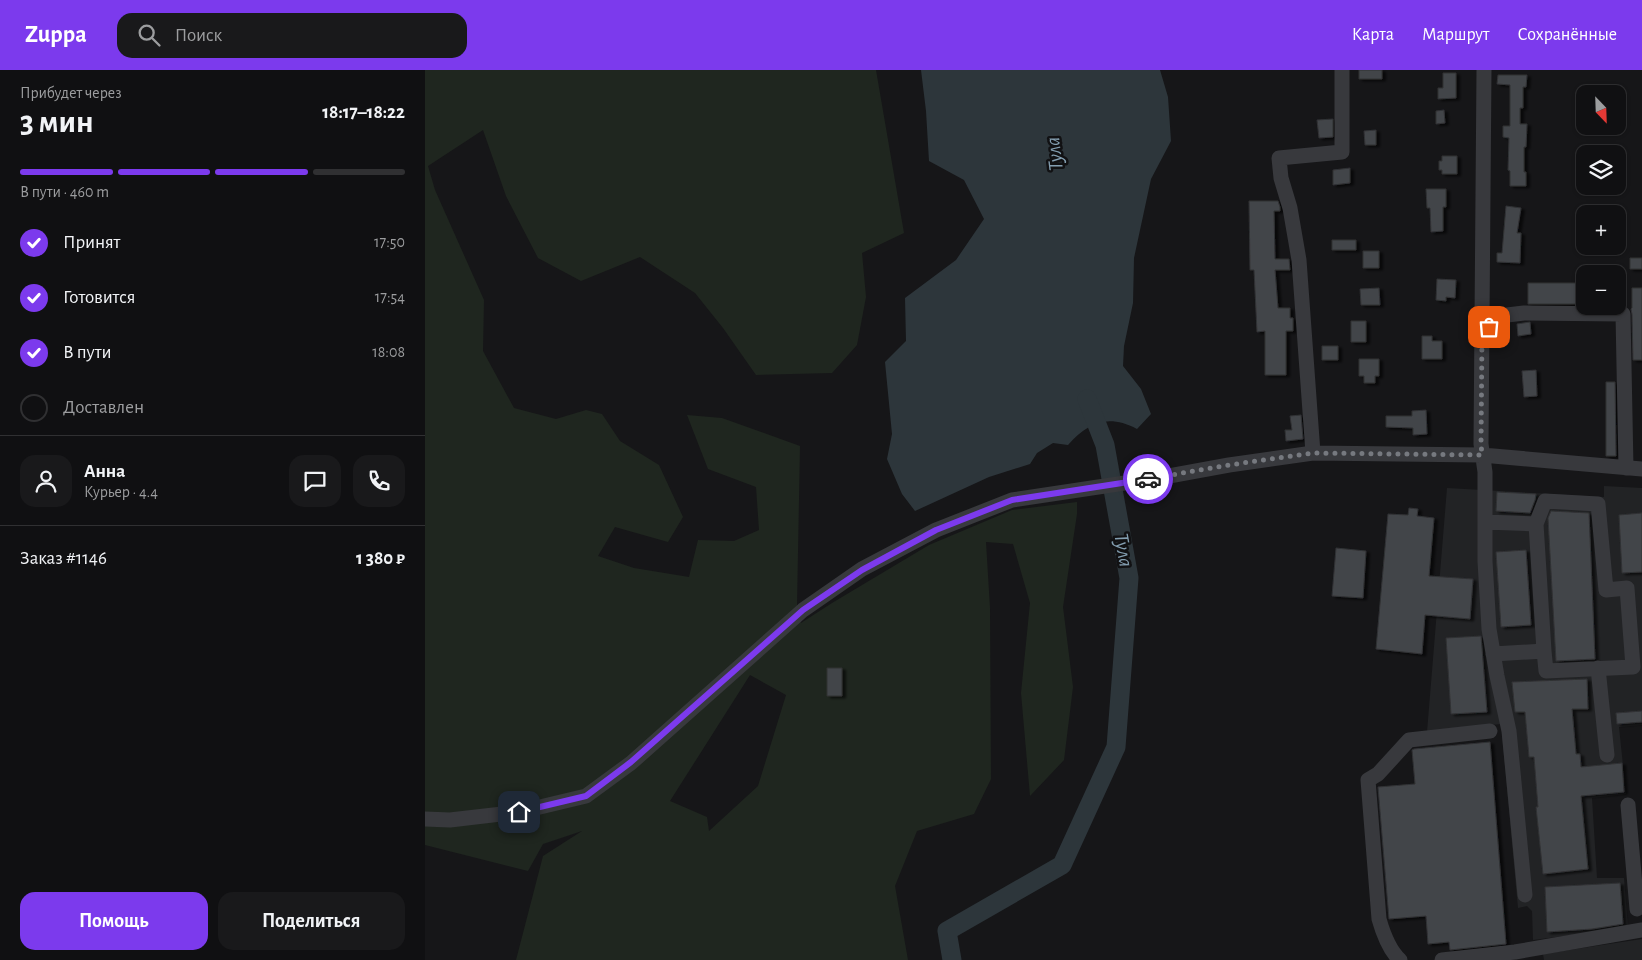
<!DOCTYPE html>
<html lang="ru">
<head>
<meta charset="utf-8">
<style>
  :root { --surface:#101012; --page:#19191b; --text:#f1f3f6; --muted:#9c9d9f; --line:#303032; --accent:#7c3aed }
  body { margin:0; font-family:"Alegreya Sans",sans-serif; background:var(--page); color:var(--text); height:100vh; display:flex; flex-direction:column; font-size:19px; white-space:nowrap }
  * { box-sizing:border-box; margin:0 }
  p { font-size:16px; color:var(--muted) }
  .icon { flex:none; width:28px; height:28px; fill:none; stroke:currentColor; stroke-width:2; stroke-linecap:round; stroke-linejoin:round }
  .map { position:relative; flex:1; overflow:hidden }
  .details { display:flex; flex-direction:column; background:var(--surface); width:425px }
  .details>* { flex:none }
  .needle { width:32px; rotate:157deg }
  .controls { position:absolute; left:1151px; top:15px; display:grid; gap:10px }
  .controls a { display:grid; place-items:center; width:50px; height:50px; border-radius:10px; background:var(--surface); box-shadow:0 1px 4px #0004,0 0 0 1px var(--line); font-size:25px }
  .pin { position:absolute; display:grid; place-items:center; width:42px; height:42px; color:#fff; margin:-21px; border-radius:10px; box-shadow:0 2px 8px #0006 }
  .courier { position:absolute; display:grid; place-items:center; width:50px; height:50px; margin:-25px; border:4px solid #7c3aed; border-radius:50%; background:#fff; color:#222; box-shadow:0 1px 6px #0007 }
  .headline em { font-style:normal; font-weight:700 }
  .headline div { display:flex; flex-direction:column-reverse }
  .headline { display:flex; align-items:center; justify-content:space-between; height:85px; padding:0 20px }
  h1 { font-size:32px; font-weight:700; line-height:38px }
  .bar { display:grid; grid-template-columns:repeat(4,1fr); gap:8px 5px; align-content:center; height:60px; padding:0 20px }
  .bar i { height:6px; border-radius:4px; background:var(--line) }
  .bar .on { background:var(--accent) }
  .bar p { grid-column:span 4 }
  .line { display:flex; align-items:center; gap:12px; padding:0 20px; border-top:1px solid var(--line) }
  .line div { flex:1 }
  .round { display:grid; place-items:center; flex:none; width:52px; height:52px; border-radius:15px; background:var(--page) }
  ol { padding:0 20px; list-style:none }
  li { display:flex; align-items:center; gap:15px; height:55px }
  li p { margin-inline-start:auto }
  li .icon { padding:5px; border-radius:50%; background:var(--accent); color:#fff; stroke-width:4 }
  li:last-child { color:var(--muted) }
  li i { width:28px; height:28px; border:2px solid var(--line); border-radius:50% }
  .primary-button { display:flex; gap:10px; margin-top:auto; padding:10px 20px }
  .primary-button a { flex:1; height:58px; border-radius:15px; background:var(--accent); color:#fff; font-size:20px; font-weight:700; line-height:58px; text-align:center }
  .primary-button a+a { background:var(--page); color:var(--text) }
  header { display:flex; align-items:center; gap:30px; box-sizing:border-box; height:70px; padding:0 25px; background:var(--accent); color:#fff }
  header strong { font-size:24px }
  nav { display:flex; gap:28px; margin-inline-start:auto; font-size:18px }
  .search { width:350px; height:45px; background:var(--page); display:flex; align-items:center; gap:12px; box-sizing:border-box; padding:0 18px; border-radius:15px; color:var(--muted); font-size:19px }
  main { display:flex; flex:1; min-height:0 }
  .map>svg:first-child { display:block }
  .built { fill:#222325 }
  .green { fill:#1f261f; fill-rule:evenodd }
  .water { fill:#2d363b }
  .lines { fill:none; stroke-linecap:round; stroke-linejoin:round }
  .river { stroke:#2d363b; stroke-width:19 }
  .building { fill:#434548; stroke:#303134; filter:url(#shadow) }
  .minor { stroke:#38393d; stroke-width:15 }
  .done { stroke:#76797f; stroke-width:5; stroke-dasharray:0 9 }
  .route { stroke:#7c3aed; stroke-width:6 }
  .labels { text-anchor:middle; stroke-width:5; stroke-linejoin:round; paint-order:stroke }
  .water-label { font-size:21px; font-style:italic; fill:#839eb0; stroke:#111113 }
</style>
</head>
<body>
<header>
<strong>Zuppa</strong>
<div class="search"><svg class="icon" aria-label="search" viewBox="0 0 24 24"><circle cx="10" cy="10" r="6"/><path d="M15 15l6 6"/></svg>Поиск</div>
<nav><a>Карта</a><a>Маршрут</a><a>Сохранённые</a></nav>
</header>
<main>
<section class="details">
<div class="headline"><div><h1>3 мин</h1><p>Прибудет через</p></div><em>18:17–18:22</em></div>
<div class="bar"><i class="on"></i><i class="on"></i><i class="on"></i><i></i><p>В пути · 460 m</p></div>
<ol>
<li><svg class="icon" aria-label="check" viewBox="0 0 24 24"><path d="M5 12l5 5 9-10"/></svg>Принят<p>17:50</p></li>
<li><svg class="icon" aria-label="check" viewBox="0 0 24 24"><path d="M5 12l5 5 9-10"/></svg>Готовится<p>17:54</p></li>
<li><svg class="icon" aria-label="check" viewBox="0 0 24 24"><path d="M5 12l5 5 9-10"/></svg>В пути<p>18:08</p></li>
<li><i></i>Доставлен</li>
</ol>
<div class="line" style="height:90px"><a class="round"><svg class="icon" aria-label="person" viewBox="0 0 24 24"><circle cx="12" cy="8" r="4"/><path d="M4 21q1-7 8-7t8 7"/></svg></a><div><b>Анна</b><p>Курьер · 4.4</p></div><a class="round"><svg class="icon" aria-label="chat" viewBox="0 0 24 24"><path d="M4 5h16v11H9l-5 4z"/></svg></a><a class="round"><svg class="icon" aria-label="phone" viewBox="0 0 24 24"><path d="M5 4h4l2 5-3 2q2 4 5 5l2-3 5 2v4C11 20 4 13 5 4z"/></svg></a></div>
<div class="line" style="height:65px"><div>Заказ #1146</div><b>1 380 ₽</b></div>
<div class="primary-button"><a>Помощь</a><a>Поделиться</a></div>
</section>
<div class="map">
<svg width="1217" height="890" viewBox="0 0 1217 890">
  <defs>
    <filter id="shadow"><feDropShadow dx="3.5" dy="2" stdDeviation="1" flood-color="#0009"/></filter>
  </defs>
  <rect width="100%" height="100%" fill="#161618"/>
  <!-- built -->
  <path class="built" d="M 1179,416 L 1217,418 L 1217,655 L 1194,657 L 1201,724 L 1167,728 L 1172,808 L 1199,808 L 1203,858 L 1108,870 L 1107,841 L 1102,836 L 1093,838 L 1076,654 L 1002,662 L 1022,418 L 1179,427 Z
    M 1217,869 L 1217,890 L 1119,890 L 1118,884 Z"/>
  <!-- green -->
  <path class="green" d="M 0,0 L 451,0 L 479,163 L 437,183 L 441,227 L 432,275 L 407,303 L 331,305 L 298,258 L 270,223 L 215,187 L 156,211 L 113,188 L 81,126 L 58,60 L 3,96 L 10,120 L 59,230 L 58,281 L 89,338 L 131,349 L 161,340 L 177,344 L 195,371 L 234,395 L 258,447 L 243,472 L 190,457 L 173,486 L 209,498 L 264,507 L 273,470 L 309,471 L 334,460 L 331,417 L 283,399 L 262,345 L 297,348 L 375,376 L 372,536 L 376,553 L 407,533 L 504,475 L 587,440 L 652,432 L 652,444 L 638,537 L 648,617 L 639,690 L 605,726 L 596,623 L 605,533 L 588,474 L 561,472 L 565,538 L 566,709 L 549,744 L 492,761 L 470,816 L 483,890 L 91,890 L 118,786 L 157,761 L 118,774 L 103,801 L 0,775 ZM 325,605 L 361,625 L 333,716 L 284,761 L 282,747 L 245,731 Z"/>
  <!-- water -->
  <path class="water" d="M 496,0 L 735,0 L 743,27 L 746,71 L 726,109 L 709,188 L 708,233 L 699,276 L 698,296 L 716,319 L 726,344 L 712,359 C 683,344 664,352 643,375 L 628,373 L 612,383 L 605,394 L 564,407 L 490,441 L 477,424 L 462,389 L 467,364 L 460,292 L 481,271 L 480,228 L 531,190 L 559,149 L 539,110 L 504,91 L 501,41 Z"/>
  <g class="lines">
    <!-- river -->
    <path class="river" d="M 527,890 L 522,861 L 637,795 L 691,677 L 704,508 L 680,375 L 662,329"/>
  </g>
  <!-- building -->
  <path class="building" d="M 934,0 L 957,0 L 957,9 L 934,9 Z
    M 1018,3 L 1031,3 L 1031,28 L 1013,29 L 1013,18 L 1018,18 Z
    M 1073,5 L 1102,5 L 1101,17 L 1098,17 L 1098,38 L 1095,38 L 1095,54 L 1102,54 L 1101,77 L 1099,77 L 1099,102 L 1101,102 L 1101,116 L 1085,116 L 1085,101 L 1083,100 L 1084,68 L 1078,67 L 1078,56 L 1085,56 L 1085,15 L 1072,14 Z
    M 1019,40 L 1020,53 L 1011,54 L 1011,41 Z
    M 908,49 L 908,67 L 894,68 L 892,50 Z
    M 951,60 L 951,75 L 940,75 L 939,61 Z
    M 1017,86 L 1032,86 L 1032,104 L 1017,104 L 1017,100 L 1014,100 L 1014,91 L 1017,91 Z
    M 925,98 L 925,113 L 908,115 L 908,100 Z
    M 1001,119 L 1021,119 L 1021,137 L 1018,137 L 1018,161 L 1006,162 L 1005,138 L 1002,138 Z
    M 824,131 L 853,131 L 855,137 L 855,141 L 849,141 L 850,189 L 864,189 L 865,200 L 850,200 L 853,238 L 865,238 L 865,248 L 868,248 L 868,261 L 861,261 L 861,305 L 840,305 L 840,261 L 832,262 L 829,200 L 825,200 Z
    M 1081,136 L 1096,138 L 1092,163 L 1096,163 L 1095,193 L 1072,192 L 1072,183 L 1077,183 Z
    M 907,170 L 931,170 L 931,180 L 907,180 Z
    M 938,181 L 954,181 L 954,198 L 938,198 Z
    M 1205,188 L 1217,188 L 1217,199 L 1205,199 Z
    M 1012,209 L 1031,210 L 1030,228 L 1021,227 L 1021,231 L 1011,230 Z
    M 1103,213 L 1160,213 L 1160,234 L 1103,234 Z
    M 954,218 L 955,235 L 936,235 L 935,219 Z
    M 1207,218 L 1217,218 L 1217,290 L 1208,290 L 1207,244 L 1206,239 L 1207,238 Z
    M 926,251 L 941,251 L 941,272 L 926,272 Z
    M 1105,252 L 1106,264 L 1093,266 L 1092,254 Z
    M 997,266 L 1007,266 L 1007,271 L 1017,271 L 1017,289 L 997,289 Z
    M 897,276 L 913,276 L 913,290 L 897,290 Z
    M 934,289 L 954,289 L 954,306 L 950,306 L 950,313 L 939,313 L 939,306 L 934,306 Z
    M 1111,300 L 1112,326 L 1099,327 L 1097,301 Z
    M 1181,312 L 1190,312 L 1191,386 L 1181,386 Z
    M 1001,340 L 1002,364 L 988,365 L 988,358 L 961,357 L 961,346 L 987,346 L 987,341 Z
    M 876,345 L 878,369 L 861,371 L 860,360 L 867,360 L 865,346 Z
    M 1072,422 L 1111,424 L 1110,430 L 1105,443 L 1071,441 Z
    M 984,438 L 993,439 L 992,446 L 1009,448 L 1004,506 L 1048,509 L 1045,549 L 1000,545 L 997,584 L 951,579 L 963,444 L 983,445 Z
    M 1126,441 L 1164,443 L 1170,589 L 1131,591 L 1123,448 Z
    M 1217,443 L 1217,502 L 1197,503 L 1194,445 Z
    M 911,478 L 941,481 L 938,528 L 907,526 Z
    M 1101,480 L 1106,555 L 1076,557 L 1071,482 Z
    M 1056,566 L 1062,642 L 1026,644 L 1021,568 Z
    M 402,598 L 417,598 L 417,626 L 402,626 Z
    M 1162,609 L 1163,639 L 1147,639 L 1151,684 L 1155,684 L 1156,697 L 1197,693 L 1199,722 L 1156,726 L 1163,799 L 1118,804 L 1111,737 L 1113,737 L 1109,687 L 1104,687 L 1100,642 L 1090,642 L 1087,612 Z
    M 1217,641 L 1217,652 L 1192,654 L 1191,643 Z
    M 1065,672 L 1081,874 L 1025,880 L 1024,872 L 1003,874 L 1001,846 L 964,849 L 953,717 L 990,714 L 987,680 L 989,679 Z
    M 1195,813 L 1198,854 L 1167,859 L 1122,862 L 1120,817 Z"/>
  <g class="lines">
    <!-- minor -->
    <path class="minor" d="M 1059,0 L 1056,374 L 1060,402 L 1060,491 L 1064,559 L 1072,606 L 1084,661 L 1100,825
      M 1057,265 L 1064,257 L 1082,245 L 1099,243 L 1198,244 L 1201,398
      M 888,383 L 874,190 L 865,138 L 856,108 L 854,88 L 917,82 L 917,0
      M 1060,452 L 1111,454 L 1119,581 L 1068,584
      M 1111,454 L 1120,431 L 1173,434 L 1181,520 L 1202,518 L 1208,597 L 1121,601 L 1119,581
      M 1173,598 L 1182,685
      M 1203,735 L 1212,839
      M 0,749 L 25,750 L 94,742 L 161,726 L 206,693 L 378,540 L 437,499 L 511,460 L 587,430 L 733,408 L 804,395 L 888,383 L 1057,385 L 1217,399
      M 975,890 C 964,880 958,863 954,849 L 943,710 L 953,704 L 984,670 L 1065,661
      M 1017,890 L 1090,882 L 1217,860"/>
  </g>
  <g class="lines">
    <!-- done -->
    <path class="done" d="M 723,409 L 804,395 L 888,383 L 1057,385 L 1056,374 L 1057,265 L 1064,257"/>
    <!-- route -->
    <path class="route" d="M 94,742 L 161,726 L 206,692 L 378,540 L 437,500 L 511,460 L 587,430 L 723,409"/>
  </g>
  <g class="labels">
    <!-- water labels -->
    <g class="water-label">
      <text transform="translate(629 84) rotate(-97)" y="7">Тула</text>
      <text transform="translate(699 480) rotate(80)" y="7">Тула</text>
    </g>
  </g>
</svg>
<div class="controls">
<a><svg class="needle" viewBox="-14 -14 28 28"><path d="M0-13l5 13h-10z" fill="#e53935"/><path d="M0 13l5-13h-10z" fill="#9c9d9f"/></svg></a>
<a><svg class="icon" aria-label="layers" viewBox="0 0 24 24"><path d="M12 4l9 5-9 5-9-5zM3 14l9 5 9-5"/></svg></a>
<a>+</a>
<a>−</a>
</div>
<div class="pin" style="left:1064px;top:257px;background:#ea580c"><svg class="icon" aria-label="bag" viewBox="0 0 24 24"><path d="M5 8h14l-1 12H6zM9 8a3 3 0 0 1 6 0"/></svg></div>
<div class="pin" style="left:94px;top:742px;background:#1f2937"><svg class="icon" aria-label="home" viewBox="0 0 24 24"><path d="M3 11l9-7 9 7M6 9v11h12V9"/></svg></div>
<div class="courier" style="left:723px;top:409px"><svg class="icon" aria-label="car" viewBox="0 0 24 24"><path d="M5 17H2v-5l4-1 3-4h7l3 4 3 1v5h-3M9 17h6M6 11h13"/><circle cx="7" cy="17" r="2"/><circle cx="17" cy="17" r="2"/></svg></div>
</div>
</main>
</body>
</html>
